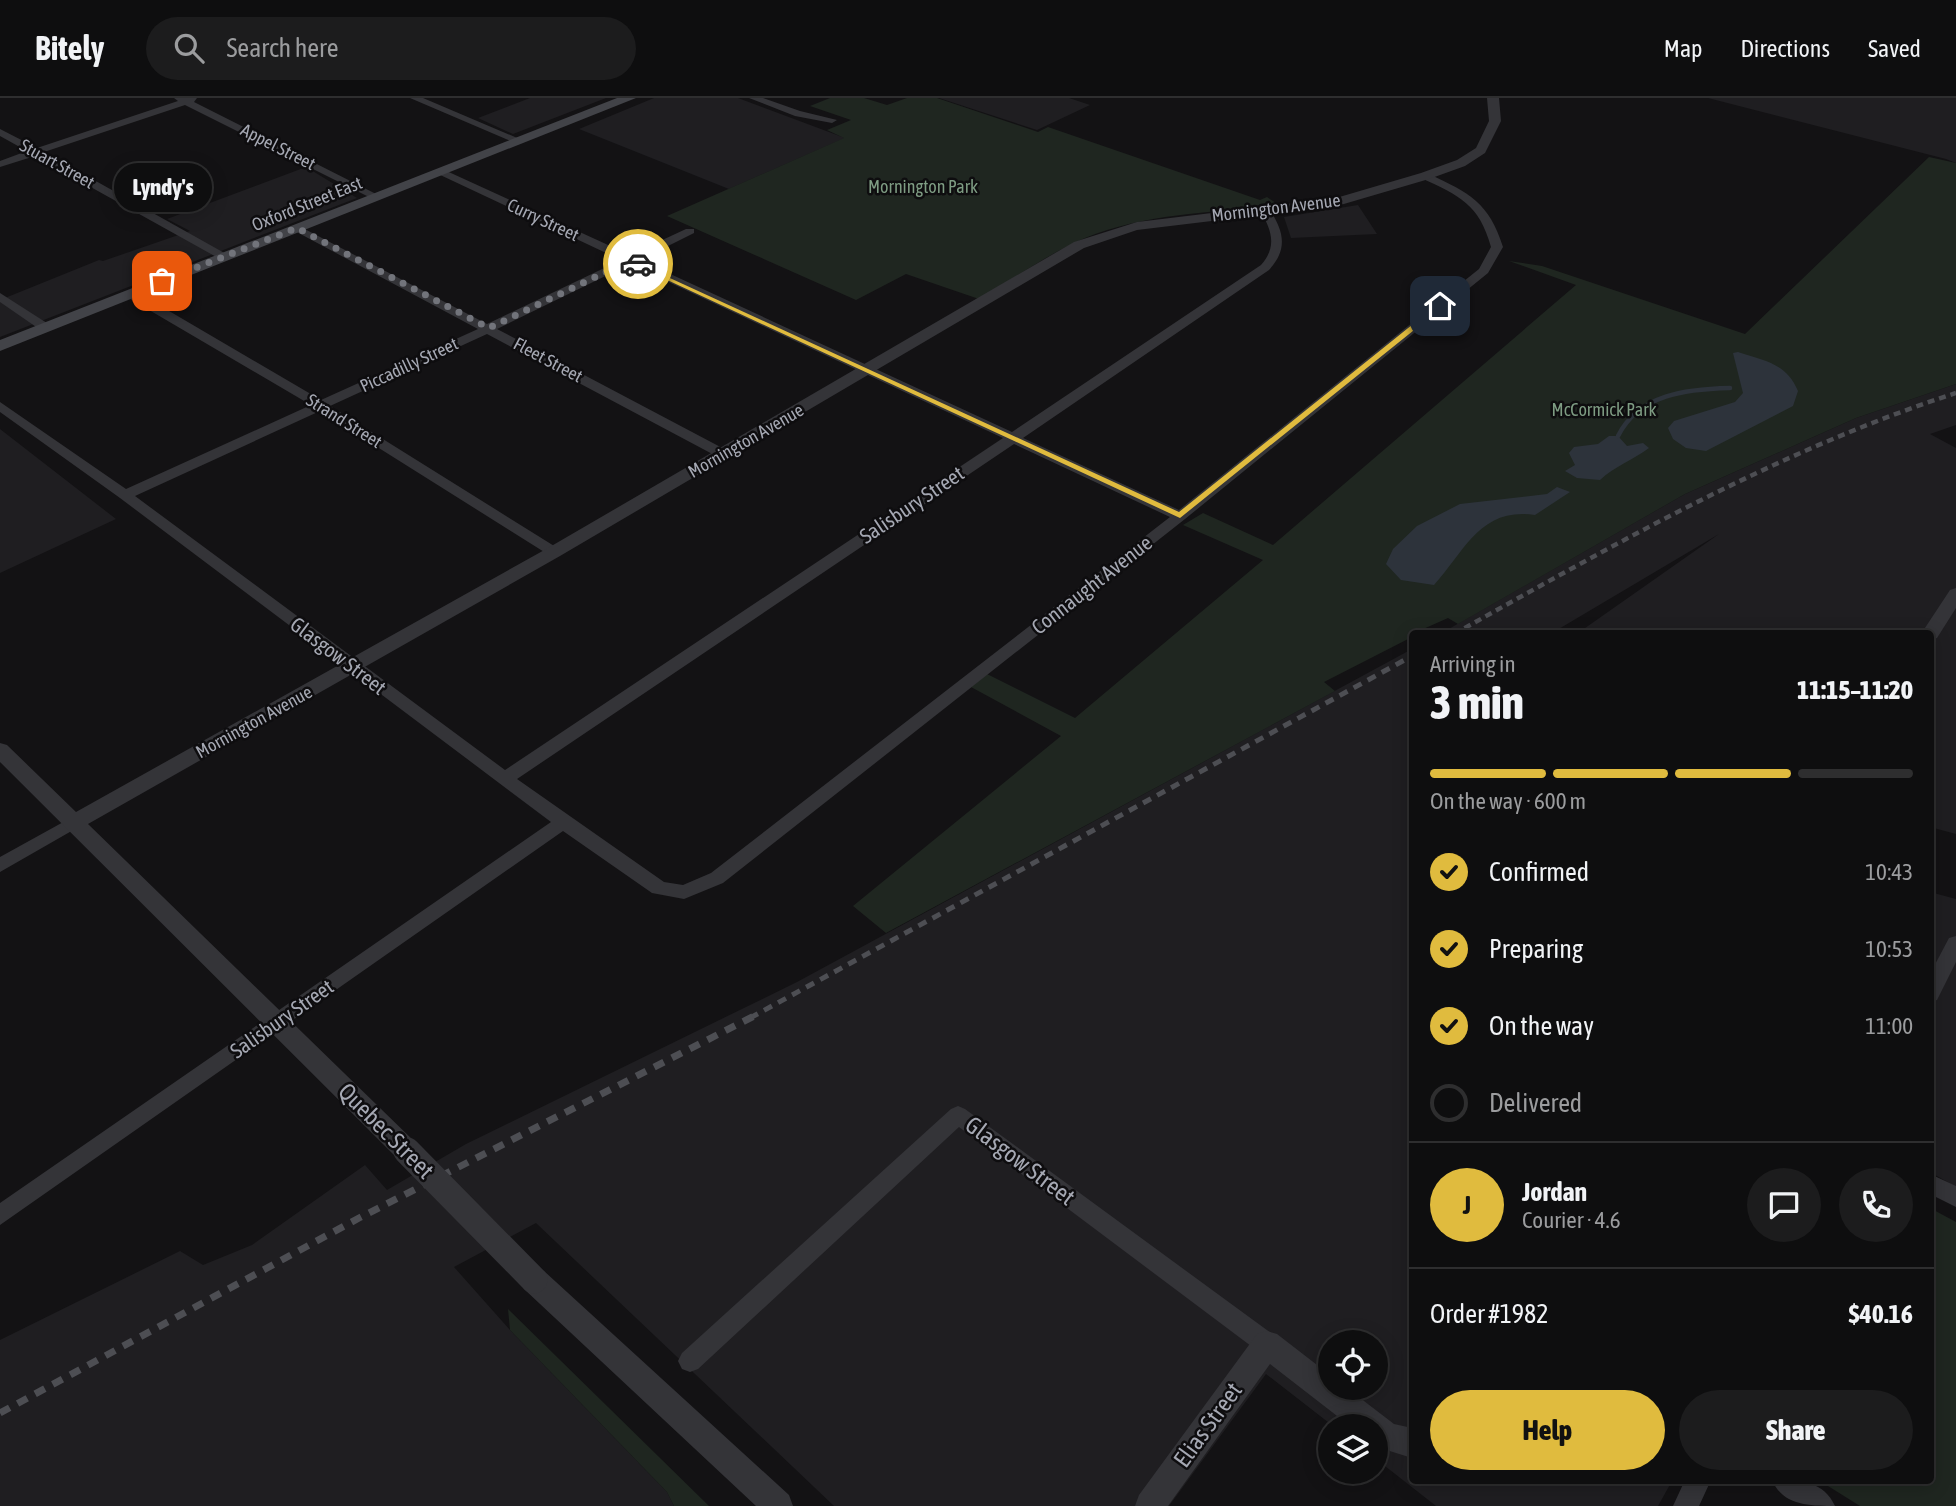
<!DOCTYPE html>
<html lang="en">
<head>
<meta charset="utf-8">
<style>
  :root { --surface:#0e0e0f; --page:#1c1c1d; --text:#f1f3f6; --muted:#9b9c9e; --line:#2e2e2f; --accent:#e0bb3e }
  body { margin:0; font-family:"Asap Condensed",sans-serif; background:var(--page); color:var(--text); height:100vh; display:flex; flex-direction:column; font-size:26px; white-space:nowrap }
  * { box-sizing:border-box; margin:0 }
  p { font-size:23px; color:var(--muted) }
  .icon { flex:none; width:38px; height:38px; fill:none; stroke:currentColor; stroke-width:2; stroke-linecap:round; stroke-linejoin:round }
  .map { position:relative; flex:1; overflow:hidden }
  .sheet { position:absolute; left:1409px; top:532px; width:525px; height:854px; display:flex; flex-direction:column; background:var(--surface); border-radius:7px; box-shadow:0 4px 18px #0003,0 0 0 2px var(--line) }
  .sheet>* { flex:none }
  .controls { position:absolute; left:1318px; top:1232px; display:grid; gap:14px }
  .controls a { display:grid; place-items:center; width:70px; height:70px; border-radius:50%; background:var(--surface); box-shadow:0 4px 18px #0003,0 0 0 2px var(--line); font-size:35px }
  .pin { position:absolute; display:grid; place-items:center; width:60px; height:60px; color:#fff; margin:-30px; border-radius:14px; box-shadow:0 4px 10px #0006 }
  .courier { position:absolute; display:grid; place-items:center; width:70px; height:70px; margin:-35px; border:5px solid #e0bb3e; border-radius:50%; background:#fff; color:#222; box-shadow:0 2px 9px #0007 }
  .bubble { position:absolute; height:49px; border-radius:24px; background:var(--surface); box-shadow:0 4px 18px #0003,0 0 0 2px var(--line); font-size:23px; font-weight:800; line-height:49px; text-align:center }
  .headline em { font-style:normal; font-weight:800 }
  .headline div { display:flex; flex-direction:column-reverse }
  .headline { display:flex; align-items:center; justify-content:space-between; height:119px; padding:0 21px }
  h1 { font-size:46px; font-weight:800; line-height:52px }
  .bar { display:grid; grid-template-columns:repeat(4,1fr); gap:10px 7px; align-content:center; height:84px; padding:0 21px }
  .bar i { height:9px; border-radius:5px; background:var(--line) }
  .bar .active { background:var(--accent) }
  .bar p { grid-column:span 4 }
  .line { display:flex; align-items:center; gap:18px; padding:0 21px; border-top:2px solid var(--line) }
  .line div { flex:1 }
  .round { display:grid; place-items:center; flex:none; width:74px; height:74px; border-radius:37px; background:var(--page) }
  ol { padding:0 21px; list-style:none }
  li { display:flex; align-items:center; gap:21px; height:77px }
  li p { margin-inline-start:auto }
  li .icon { padding:7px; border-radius:50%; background:var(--accent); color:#111; stroke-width:4 }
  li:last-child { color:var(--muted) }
  li i { width:38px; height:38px; border:4px solid var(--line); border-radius:50% }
  .primary-button { display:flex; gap:14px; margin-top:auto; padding:14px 21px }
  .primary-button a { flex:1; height:80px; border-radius:42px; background:var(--accent); color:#111; font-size:28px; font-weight:800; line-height:80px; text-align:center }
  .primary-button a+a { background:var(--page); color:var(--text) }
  header { display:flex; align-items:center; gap:42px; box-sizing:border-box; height:98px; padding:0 35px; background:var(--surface); border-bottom:2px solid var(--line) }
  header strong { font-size:33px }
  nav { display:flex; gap:38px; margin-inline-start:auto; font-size:24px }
  .search { width:490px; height:63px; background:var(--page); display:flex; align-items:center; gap:18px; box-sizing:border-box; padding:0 24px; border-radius:38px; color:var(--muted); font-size:26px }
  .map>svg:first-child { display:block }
  .built { fill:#1f1e21; fill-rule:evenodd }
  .green { fill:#1f2620 }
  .water { fill:#2d333b }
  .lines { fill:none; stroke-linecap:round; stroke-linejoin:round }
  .stream { stroke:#2d333b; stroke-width:4.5 }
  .minor { fill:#343438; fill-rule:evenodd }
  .tertiary { fill:#343438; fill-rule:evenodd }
  .secondary { fill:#424348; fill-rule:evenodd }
  .rail-far2 { stroke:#4d4e53; stroke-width:4.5; stroke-dasharray:7 5; stroke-linecap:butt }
  .rail-far1 { stroke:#4d4e53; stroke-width:5; stroke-dasharray:9 7; stroke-linecap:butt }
  .rail { stroke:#4d4e53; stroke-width:7; stroke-dasharray:11 9; stroke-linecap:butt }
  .tertiary-bridge { stroke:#343438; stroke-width:27 }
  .route { fill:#e0bb3e }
  .done { stroke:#72747b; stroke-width:7; stroke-dasharray:0 12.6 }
  .labels { text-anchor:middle; stroke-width:5; stroke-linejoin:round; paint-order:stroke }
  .far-street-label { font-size:18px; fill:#a5a8b3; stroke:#0e0d0f }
  .far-park-label { font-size:18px; fill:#7e9c83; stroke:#0e0d0f }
  .street-label { font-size:21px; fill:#a5a8b3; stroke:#0e0d0f }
  .near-street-label { font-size:24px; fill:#a5a8b3; stroke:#0e0d0f }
</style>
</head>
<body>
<header>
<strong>Bitely</strong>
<div class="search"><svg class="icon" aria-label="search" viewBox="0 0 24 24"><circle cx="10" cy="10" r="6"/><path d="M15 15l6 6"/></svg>Search here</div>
<nav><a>Map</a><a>Directions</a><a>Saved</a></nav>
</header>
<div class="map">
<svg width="1956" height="1408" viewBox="0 0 1956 1408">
  <rect width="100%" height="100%" fill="#131214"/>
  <!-- built -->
  <path class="built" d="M 530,0 L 606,0 L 513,36 L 478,20 Z
    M 654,0 L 738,0 L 845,40 L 729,91 L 579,31 Z
    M 939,0 L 1069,0 L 1090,7 L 1037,32 Z
    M 1708,0 L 1956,0 L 1956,65 L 1946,61 Z
    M 306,69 L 357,100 L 0,239 L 0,202 L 99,162 L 103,163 L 190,133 L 167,121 Z
    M 1358,107 L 1377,136 L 1291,140 L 1284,119 Z
    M 1956,286 L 1956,327 L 1930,336 L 1956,350 L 1956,736 L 1930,729 L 1930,536 L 1578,535 L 1719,436 L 1552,535 L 1440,536 L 1685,396 L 1856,320 Z
    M 0,331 L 116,421 L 0,475 Z
    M 1412,551 L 1412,1382 L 1672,1383 L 1658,1408 L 1436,1408 L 1376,1361 L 1376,1328 L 1333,1328 L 1266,1276 L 1169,1408 L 834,1408 L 536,1125 L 454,1169 L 510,1232 L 667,1394 L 674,1408 L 0,1408 L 0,1242 L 180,1153 L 203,1167 L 252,1147 L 365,1067 L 387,1092 L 466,1046 L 797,884 ZM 1330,1244 L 1376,1244 L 1376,1290 L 1330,1290 Z
    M 1930,794 L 1956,801 L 1956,1089 L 1930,1074 Z"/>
  <!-- green -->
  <path class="green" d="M 830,0 L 864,0 L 887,7 L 907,0 L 937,0 L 1038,34 L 1048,29 L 1260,102 L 1267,99 L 1280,108 C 1215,114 1146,115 1085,140 C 1048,156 1013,181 979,201 L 906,176 L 856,202 L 667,118 L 844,40 L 827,32 L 851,22 L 810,8 Z
    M 1929,59 L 1956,65 L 1956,286 L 1856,320 L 1685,396 L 1458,526 L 1448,520 L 1412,536 L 1412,539 L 1324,584 L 1335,593 L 886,835 L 853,808 L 1061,638 L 971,589 L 987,576 L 1075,620 L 1263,462 L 1183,427 L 1203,415 L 1273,447 L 1576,187 L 1509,163 L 1542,168 L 1745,236 Z
    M 1930,1110 L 1956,1124 L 1956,1408 L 1860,1408 L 1820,1383 L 1930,1382 Z
    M 508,1211 L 709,1408 L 674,1408 L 667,1394 L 510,1232 Z"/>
  <!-- water -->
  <path class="water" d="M 1738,254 C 1765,263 1786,265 1798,293 L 1793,308 L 1706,353 L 1686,350 L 1673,341 L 1668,330 L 1674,323 L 1735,304 L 1743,295 L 1733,255 Z
    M 1609,338 L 1618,338 L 1627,348 L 1643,345 L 1649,350 C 1633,362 1615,368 1600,382 L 1577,380 L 1565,373 L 1575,367 L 1569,355 L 1574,349 L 1598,346 Z
    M 1557,389 L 1570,394 L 1535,417 C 1480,409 1465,453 1434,487 L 1401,482 L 1386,466 L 1393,451 L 1417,428 L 1460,406 L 1547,396 Z"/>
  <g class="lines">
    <!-- stream -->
    <path class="stream" d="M 1618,338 C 1639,296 1687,291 1730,290"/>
    <!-- minor -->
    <path class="minor" d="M 174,0 L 197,0 L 194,4 L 382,99 L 373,101 L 185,7 L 44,54 L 228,157 L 228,161 L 220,161 L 35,58 L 0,69 L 0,63 L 27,53 L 0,38 L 0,31 L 37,50 L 178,3 Z
      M 410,0 L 423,0 L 522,42 L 513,44 Z
      M 749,0 L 763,0 L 800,13 L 837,22 L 832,25 L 795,18 Z
      M 440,70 L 630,157 L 686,131 L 694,131 L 694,135 L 640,162 L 1012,334 L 1261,167 C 1277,149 1272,133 1261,114 L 1270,112 C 1284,134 1288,151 1269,172 L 1023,340 L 1179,412 L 1479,171 L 1491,149 C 1479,106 1460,98 1421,80 L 1421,76 L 1429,76 C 1469,95 1489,104 1503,149 L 1488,175 L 1185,421 L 723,785 L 684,801 L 652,795 L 563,733 L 0,1127 L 0,1105 L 551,724 L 120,400 L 0,314 L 0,304 L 126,391 L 311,307 L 127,199 L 127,193 L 135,193 L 321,302 L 478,231 L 293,132 L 293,128 L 297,127 L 487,226 L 621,162 L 436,75 L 435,73 ZM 630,166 L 1003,340 L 505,672 L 135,398 L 320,313 L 549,457 L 559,457 L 559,451 L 330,308 L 487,236 L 718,359 L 728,359 L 728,353 L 497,231 ZM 1014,346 L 1170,419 L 711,775 L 683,787 L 664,784 L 517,681 Z
      M 0,195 L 50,227 L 50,233 L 42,233 L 0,204 Z
      M 76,717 L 82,719 L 85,723 L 82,727 L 0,774 L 0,759 Z
      M 1956,838 L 1956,864 L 1937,902 L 1930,904 L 1930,876 L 1949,840 Z
      M 958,1008 L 965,1011 L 1275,1238 L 1279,1246 L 1275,1254 L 1267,1257 L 1259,1254 L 959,1029 L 698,1271 L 690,1274 L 682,1271 L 678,1263 L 682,1255 L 951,1011 Z
      M 1930,1076 L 1956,1088 L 1956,1109 L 1930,1096 Z
      M 1685,1382 L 1711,1382 L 1699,1408 L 1673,1408 Z
      M 1772,1382 C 1796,1382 1823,1381 1835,1408 C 1810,1408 1783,1408 1772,1382 Z"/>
    <!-- tertiary -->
    <path class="tertiary" d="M 1487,0 L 1499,0 L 1501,23 L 1485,55 L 1465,68 L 1429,81 L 1337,108 L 1137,132 L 1084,150 L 560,458 L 88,726 L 416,1045 L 420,1053 L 416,1061 L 407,1064 L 398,1061 L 0,664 L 0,645 L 7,647 L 76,714 L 548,450 L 1074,144 L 1137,124 L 1336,100 L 1421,75 L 1457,62 L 1476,50 L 1489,23 Z
      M 1956,490 L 1956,510 L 1937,540 L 1930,542 L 1930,536 L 1921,536 L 1950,492 Z
      M 534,1169 L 544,1173 L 789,1397 L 793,1408 L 756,1408 L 524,1191 L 520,1182 L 524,1173 Z
      M 1267,1233 L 1277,1236 L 1330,1277 L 1330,1290 L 1347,1290 L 1394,1326 L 1412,1330 L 1412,1360 L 1377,1349 L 1376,1328 L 1350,1328 L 1270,1266 L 1168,1408 L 1135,1408 L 1139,1397 L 1257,1236 Z"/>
    <!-- secondary -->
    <path class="secondary" d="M 617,0 L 636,0 L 0,253 L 0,242 Z"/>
    <!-- rail-far2 -->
    <path class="rail-far2" d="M 1454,536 C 1617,445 1777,353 1956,295"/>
    <!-- rail-far1 -->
    <path class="rail-far1" d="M 750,920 L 1412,558"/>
    <!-- rail -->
    <path class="rail" d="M 0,1315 L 359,1120 L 754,918"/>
    <!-- tertiary-bridge -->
    <path class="tertiary-bridge" d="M 407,1053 L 534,1182"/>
  </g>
  <!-- route -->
  <path class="route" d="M 635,164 L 1179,414 L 1438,206 L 1444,208 L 1180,420 L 635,167 Z"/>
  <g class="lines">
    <!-- done -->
    <path class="done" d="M 162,183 L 297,130 L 489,230 L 631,162 L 638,166"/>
  </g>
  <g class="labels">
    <!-- far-street labels -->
    <g class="far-street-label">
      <text transform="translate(278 49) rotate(27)" y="6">Appel Street</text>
      <text transform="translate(57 66) rotate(29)" y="6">Stuart Street</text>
      <text transform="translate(307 106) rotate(-22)" y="6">Oxford Street East</text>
      <text transform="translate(1276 110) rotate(-7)" y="6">Mornington Avenue</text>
      <text transform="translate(543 122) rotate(25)" y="6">Curry Street</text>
      <text transform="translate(548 262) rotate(28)" y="6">Fleet Street</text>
      <text transform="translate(409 267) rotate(-25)" y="6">Piccadilly Street</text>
      <text transform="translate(344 323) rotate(32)" y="6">Strand Street</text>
      <text transform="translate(746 343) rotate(-30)" y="6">Mornington Avenue</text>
      <text transform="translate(254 624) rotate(-29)" y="6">Mornington Avenue</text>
    </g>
    <!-- far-park labels -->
    <g class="far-park-label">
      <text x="923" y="95">Mornington Park</text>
      <text x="1604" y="318">McCormick Park</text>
    </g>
    <!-- street labels -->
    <g class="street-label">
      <text transform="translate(912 407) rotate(-34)" y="7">Salisbury Street</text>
      <text transform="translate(1092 487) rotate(-38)" y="7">Connaught Avenue</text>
      <text transform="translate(338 558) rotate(37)" y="7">Glasgow Street</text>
      <text transform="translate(282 921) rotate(-35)" y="7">Salisbury Street</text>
    </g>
    <!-- near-street labels -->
    <g class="near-street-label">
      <text transform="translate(386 1033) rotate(45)" y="8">Quebec Street</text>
      <text transform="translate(1020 1063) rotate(37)" y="8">Glasgow Street</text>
      <text transform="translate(1208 1327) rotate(-54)" y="8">Elias Street</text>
    </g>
  </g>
</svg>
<div class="controls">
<a><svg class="icon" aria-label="locate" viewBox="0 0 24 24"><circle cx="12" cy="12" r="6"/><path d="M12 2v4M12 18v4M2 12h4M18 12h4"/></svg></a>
<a><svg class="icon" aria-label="layers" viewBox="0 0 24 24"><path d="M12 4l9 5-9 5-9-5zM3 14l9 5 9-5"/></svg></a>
</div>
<div class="pin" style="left:162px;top:183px;background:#ea580c"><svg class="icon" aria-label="bag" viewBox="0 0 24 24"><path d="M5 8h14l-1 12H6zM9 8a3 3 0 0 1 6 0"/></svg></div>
<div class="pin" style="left:1440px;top:208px;background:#1f2937"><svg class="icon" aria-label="home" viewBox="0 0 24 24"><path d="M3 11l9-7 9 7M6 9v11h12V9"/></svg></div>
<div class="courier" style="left:638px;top:166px"><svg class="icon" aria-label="car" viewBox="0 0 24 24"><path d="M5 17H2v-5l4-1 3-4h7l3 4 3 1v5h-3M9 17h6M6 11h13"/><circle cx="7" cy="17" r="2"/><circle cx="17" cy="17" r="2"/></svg></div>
<div class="bubble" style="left:114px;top:65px;width:98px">Lyndy's</div>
<section class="sheet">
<div class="headline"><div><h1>3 min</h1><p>Arriving in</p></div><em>11:15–11:20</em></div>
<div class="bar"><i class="active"></i><i class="active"></i><i class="active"></i><i></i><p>On the way · 600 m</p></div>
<ol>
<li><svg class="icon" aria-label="check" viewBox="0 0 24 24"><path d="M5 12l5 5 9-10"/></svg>Confirmed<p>10:43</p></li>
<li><svg class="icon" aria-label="check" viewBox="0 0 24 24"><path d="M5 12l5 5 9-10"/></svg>Preparing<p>10:53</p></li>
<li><svg class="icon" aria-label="check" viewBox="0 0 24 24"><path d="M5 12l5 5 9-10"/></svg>On the way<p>11:00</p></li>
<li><i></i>Delivered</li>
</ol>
<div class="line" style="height:126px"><b class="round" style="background:var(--accent);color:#111">J</b><div><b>Jordan</b><p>Courier · 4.6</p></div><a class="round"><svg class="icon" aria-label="chat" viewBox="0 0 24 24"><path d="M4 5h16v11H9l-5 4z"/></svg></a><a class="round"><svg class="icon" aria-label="phone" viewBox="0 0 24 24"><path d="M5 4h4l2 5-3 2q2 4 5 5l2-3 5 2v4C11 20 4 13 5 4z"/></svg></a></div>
<div class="line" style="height:91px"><div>Order #1982</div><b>$40.16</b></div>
<div class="primary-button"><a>Help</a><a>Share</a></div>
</section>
</div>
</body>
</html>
